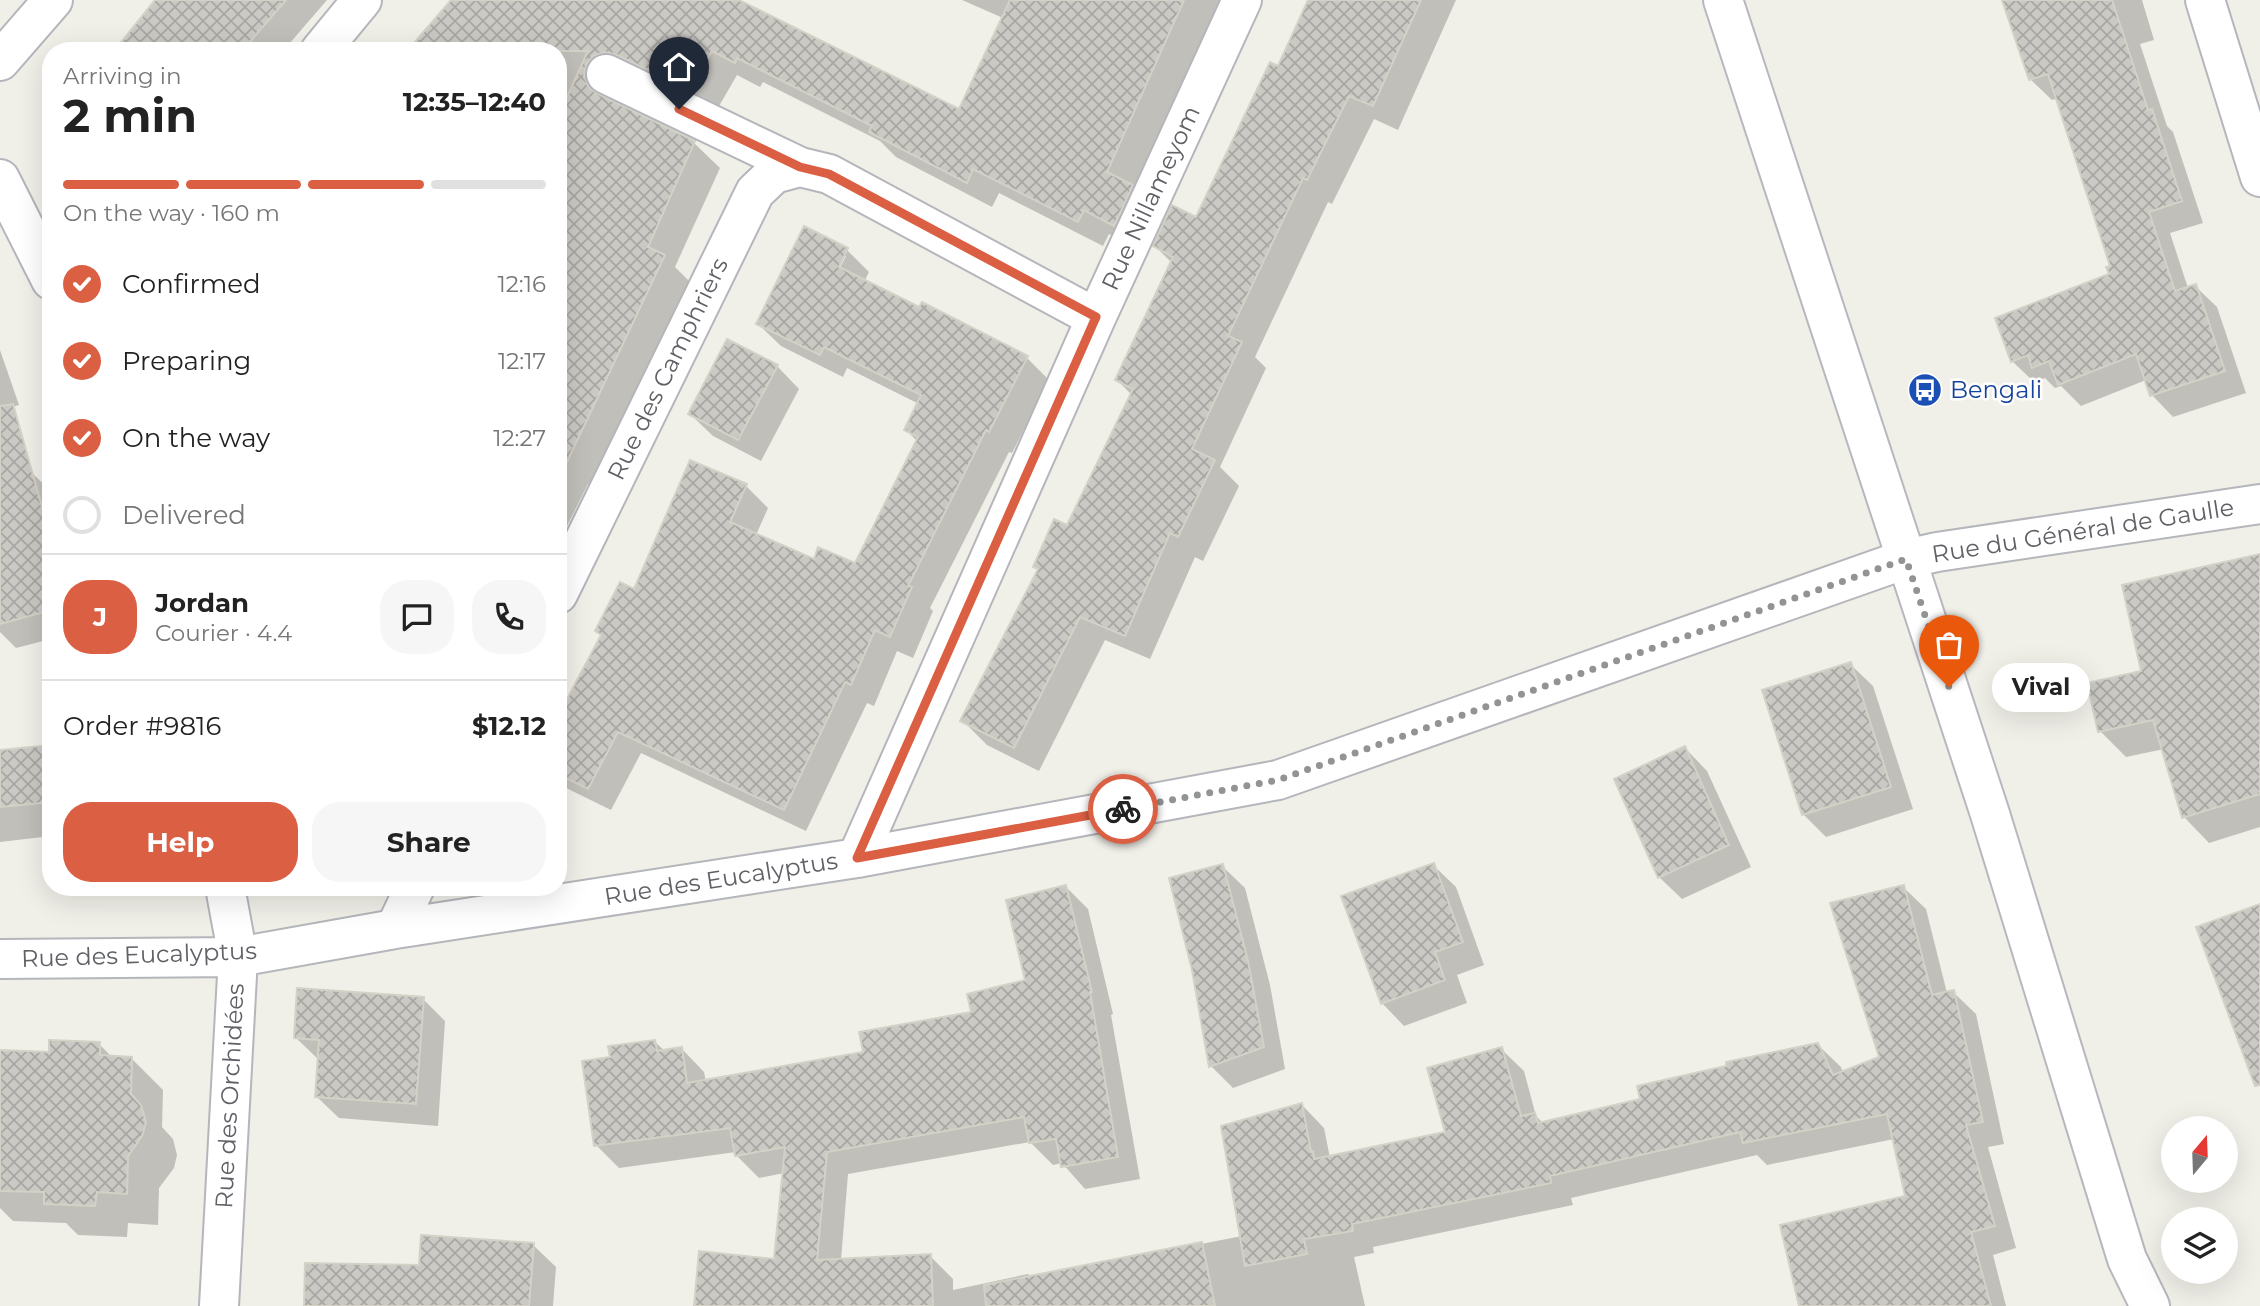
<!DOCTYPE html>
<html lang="en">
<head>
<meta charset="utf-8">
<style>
  :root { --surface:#fff; --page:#f6f6f6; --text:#222; --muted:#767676; --line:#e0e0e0; --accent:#db5f43 }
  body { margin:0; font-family:Montserrat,sans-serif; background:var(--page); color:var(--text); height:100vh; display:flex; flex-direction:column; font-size:26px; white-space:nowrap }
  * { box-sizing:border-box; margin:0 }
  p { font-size:23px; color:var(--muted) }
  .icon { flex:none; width:38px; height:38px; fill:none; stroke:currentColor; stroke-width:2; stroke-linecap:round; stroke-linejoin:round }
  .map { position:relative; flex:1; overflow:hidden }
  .sheet { position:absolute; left:42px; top:42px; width:525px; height:854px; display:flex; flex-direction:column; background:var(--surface); border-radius:28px; box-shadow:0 7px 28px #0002 }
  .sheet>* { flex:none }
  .needle { width:46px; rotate:19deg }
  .controls { position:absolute; left:2161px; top:1116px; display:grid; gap:14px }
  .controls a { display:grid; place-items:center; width:77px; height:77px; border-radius:50%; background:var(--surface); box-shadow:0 7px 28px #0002; font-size:35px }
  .pin { position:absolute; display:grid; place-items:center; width:60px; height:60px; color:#fff; margin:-72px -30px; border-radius:50% 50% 50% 0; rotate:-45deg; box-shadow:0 0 7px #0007 }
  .pin .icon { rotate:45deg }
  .courier { position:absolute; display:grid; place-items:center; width:70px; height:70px; margin:-35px; border:5px solid #db5f43; border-radius:50%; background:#fff; color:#222; box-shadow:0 2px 9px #0007 }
  .bubble { position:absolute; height:49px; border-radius:24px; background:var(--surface); box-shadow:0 7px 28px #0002; font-size:23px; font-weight:700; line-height:49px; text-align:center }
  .head em { font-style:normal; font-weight:700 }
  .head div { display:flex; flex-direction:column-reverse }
  .head { display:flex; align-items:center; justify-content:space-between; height:119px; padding:0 21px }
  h1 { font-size:46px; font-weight:700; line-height:52px }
  .bar { display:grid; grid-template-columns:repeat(4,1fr); gap:10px 7px; align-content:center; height:84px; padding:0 21px }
  .bar i { height:9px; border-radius:5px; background:var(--line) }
  .bar .active { background:var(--accent) }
  .bar p { grid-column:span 4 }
  .line { display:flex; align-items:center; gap:18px; padding:0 21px; border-top:2px solid var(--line) }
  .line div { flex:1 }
  .round { display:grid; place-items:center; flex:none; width:74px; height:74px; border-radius:28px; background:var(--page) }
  ol { padding:0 21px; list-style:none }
  li { display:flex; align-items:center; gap:21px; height:77px }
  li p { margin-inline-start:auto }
  li .icon { padding:7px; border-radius:50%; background:var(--accent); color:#fff; stroke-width:4 }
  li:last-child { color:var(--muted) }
  li i { width:38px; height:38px; border:4px solid var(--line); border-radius:50% }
  .primary-button { display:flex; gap:14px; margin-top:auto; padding:14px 21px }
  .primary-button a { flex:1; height:80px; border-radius:28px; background:var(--accent); color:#fff; font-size:28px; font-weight:700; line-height:80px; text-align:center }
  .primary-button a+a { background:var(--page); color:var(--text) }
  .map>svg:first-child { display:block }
  .shadow { fill:#0003; fill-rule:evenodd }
  .building { fill:url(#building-cross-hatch); stroke:#d4d1c6; stroke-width:2 }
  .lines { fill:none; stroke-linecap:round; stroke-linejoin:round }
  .street-casing { stroke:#b5b6bb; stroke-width:42 }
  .secondary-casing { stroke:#b6b8bd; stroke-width:42 }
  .street { stroke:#fff; stroke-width:38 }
  .secondary { stroke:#fff; stroke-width:38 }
  .done { stroke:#929394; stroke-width:7; stroke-dasharray:0 12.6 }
  .route { stroke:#db5f43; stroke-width:9 }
  .labels { text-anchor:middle; stroke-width:5; stroke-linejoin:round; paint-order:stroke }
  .street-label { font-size:24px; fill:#5f6166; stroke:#fff }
  .transit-label { font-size:24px; fill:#164399; stroke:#fff; text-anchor:start }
</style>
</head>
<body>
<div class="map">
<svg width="2260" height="1306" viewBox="0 0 2260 1306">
  <defs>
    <pattern id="building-cross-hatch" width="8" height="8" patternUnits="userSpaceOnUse" patternTransform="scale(1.75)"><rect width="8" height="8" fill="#cbc9c4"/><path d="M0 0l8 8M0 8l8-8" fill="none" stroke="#a8a7a3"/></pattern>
  </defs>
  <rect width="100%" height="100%" fill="#f0efe8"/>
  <!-- shadow -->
  <path class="shadow" d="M 157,0 L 327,0 L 283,51 L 117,51 Z
    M 452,0 L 735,0 L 960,111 L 1003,18 L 962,0 L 1225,0 L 1140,250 L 1109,234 L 1103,246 L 999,193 L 992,207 L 896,157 L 880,141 L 763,82 L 760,87 L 737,75 L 715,113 L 611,91 L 609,101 L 694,143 L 720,168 L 675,267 L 690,282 L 593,486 L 588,484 L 558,544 L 558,51 Z
    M 1310,0 L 1456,0 L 1398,130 L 1374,119 L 1332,204 L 1328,202 L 1255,357 L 1266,368 L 1220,467 L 1239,486 L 1203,561 L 1195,557 L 1150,659 L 1105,640 L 1039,771 L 987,745 L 962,720 L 1039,570 L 1035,566 L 1068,527 L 1132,395 L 1117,380 L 1172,263 L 1155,246 L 1196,220 L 1279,69 Z
    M 2016,0 L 2142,0 L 2154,40 L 2140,44 L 2167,126 L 2173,132 L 2203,223 L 2170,233 L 2188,288 L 2195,286 L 2217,307 L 2246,393 L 2173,417 L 2152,395 L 2146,380 L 2081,406 L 2061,386 L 2055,388 L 2045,378 L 2034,382 L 2012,361 L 2111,275 L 2113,267 L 2058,98 L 2052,100 L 2030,79 Z
    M 51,131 L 51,142 L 46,137 Z
    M 847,250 L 869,272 L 864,282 L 1027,358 L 1049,380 L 1012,453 L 1009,452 L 930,608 L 933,611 L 913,658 L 897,651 L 874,706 L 867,703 L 806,831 L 641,753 L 611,810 L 558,784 L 558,720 L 634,591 L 746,486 L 768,508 L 756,535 L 815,561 L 855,565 L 917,441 L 906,430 L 919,404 L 847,368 L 843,377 L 781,346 L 758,324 ZM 842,256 L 846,256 L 836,276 Z
    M 0,350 L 19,405 L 0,411 Z
    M 777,366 L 799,389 L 761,461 L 713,436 L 690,414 Z
    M 31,472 L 51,491 L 51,639 L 16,648 L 0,632 L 0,481 Z
    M 2260,556 L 2260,827 L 2209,843 L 2184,817 L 2164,749 L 2126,757 L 2100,731 L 2143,672 Z
    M 1850,664 L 1873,686 L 1913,809 L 1826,837 L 1803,814 Z
    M 51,746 L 51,836 L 0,842 L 0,752 Z
    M 1685,748 L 1707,771 L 1751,867 L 1682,899 L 1659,877 Z
    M 1433,865 L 1456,887 L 1484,965 L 1457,975 L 1467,1003 L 1404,1026 L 1382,1003 Z
    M 1222,866 L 1245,888 L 1270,985 L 1285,1069 L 1233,1088 L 1211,1066 Z
    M 1066,887 L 1088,909 L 1113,1014 L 1111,1015 L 1140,1179 L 1085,1189 L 1062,1163 L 1053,1165 L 1030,1142 L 848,1174 L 841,1260 L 930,1256 L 953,1279 L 953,1290 L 1028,1274 L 1032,1277 L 1242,1236 L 1302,1105 L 1324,1128 L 1330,1158 L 1447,1133 L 1501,1049 L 1524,1071 L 1536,1116 L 1543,1123 L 1642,1101 L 1818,1045 L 1841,1067 L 1843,1073 L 1881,1058 L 1903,887 L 1926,909 L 1947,993 L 1953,992 L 1976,1014 L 2004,1144 L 1988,1147 L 2016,1248 L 1993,1255 L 2006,1306 L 1801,1306 L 1907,1197 L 1894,1139 L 1767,1165 L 1757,1155 L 1571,1198 L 1573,1205 L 1373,1247 L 1374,1253 L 1354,1257 L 1365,1306 L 696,1306 L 776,1261 L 784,1173 L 759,1178 L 736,1155 L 736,1152 L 619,1168 L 596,1145 L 612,1059 L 655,1042 L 665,1051 L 682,1049 L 704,1072 L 706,1082 L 865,1053 L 973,1013 L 1027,982 Z
    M 423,999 L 445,1021 L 438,1126 L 339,1118 L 316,1096 L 318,1059 L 295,1037 Z
    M 99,1044 L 113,1058 L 131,1058 L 163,1090 L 162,1127 L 173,1139 L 177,1155 L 174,1168 L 159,1188 L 158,1225 L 128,1223 L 127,1237 L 78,1235 L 66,1223 L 13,1221 L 0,1208 L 0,1052 L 50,1054 Z
    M 533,1245 L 556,1267 L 553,1306 L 306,1306 L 420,1267 Z"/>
  <!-- building -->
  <path class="building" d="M 155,0 L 286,0 L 242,51 L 114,51 Z
    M 451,0 L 739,0 L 959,109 L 1010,0 L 1184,0 L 1107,172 L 1133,185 L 1114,226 L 1084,210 L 1078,222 L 973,169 L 967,183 L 869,132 L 872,126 L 737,58 L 735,63 L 712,51 L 689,90 L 615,54 L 604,52 L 593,56 L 586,65 L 584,75 L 588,86 L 596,93 L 695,141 L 648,247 L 665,255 L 558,481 L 558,117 L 588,51 L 407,51 Z
    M 1308,0 L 1421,0 L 1373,106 L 1349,96 L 1307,180 L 1303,178 L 1228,336 L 1242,342 L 1192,449 L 1215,460 L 1178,537 L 1170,533 L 1125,636 L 1080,617 L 1014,748 L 960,721 L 1038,569 L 1033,567 L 1054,519 L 1067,525 L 1133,389 L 1115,380 L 1173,257 L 1153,246 L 1172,205 L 1196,217 L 1270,62 L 1278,66 Z
    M 2002,0 L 2112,0 L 2148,110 L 2152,109 L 2182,201 L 2149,212 L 2175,291 L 2196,284 L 2225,371 L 2150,396 L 2136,354 L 2058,385 L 2049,361 L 2032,368 L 2028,355 L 2011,362 L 1995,318 L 2109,274 L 2106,267 L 2110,266 L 2048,74 L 2029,80 Z
    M 804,226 L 848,248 L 839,267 L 919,307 L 922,302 L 1028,356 L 989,432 L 986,430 L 908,586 L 912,587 L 890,637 L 875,630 L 851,685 L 845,682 L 784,810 L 618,732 L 588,789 L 558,774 L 558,716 L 601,635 L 595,631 L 620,582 L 634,589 L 690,460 L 747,484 L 730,522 L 814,559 L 818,547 L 855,563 L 918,437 L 904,430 L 921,395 L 824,347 L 820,355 L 756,324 Z
    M 727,339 L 778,365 L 738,440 L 688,414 Z
    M 13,404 L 51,539 L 51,610 L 0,624 L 0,406 Z
    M 2260,554 L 2260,794 L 2182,818 L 2153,720 L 2098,732 L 2087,683 L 2141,671 L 2122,585 Z
    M 1851,662 L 1891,787 L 1802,815 L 1762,690 Z
    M 51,745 L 51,802 L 0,807 L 0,750 Z
    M 1685,746 L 1729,845 L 1658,878 L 1614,779 Z
    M 1434,863 L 1463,942 L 1435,952 L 1445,980 L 1381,1004 L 1341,896 Z
    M 1223,864 L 1248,961 L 1264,1047 L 1209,1067 L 1192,970 L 1169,878 Z
    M 1066,885 L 1092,992 L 1090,992 L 1118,1157 L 1061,1167 L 1056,1139 L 1029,1143 L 1024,1117 L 827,1152 L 817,1260 L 931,1254 L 933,1306 L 694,1306 L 699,1251 L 774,1259 L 785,1147 L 735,1156 L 730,1128 L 594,1146 L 582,1061 L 610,1057 L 608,1046 L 655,1040 L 657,1051 L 682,1047 L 687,1083 L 863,1052 L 859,1032 L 971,1012 L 967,994 L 1025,980 L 1006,900 Z
    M 1904,885 L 1932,995 L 1954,990 L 1983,1122 L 1966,1125 L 1995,1226 L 1971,1232 L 1991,1306 L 1799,1306 L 1780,1225 L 1905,1196 L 1887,1114 L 1743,1143 L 1740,1132 L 1550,1176 L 1551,1183 L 1352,1224 L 1353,1231 L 1304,1239 L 1307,1254 L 1245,1266 L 1221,1126 L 1302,1103 L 1311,1152 L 1313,1151 L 1314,1159 L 1445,1132 L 1427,1068 L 1502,1047 L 1521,1116 L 1535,1113 L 1538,1123 L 1640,1099 L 1637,1086 L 1726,1066 L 1726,1062 L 1818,1043 L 1833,1075 L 1879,1057 L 1830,903 Z
    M 2260,904 L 2260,1085 L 2255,1086 L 2196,927 Z
    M 297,988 L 424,997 L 416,1104 L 315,1097 L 319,1040 L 294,1038 Z
    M 49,1040 L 100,1042 L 100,1055 L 132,1057 L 131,1094 L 141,1105 L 146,1122 L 142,1136 L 128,1156 L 127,1194 L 97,1192 L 95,1206 L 44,1204 L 44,1192 L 0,1191 L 0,1050 L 49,1052 Z
    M 421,1235 L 534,1243 L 529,1306 L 304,1306 L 305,1263 L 419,1265 Z
    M 1202,1242 L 1215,1306 L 986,1306 L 984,1285 Z"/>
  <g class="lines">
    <!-- street casing -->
    <g class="street-casing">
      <path id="street" d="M 2205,0 L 2260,177
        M 320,51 L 362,0
        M 0,61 L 53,0
        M 606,74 L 800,167
        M 0,179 L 51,280
        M 558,594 L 755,192 L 774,174 L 800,167 L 829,174 L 1096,318
        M 857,858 L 1096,318 L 1242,0
        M 395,929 L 415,887
        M 0,959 L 238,957 L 395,929 L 857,858 L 1278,780 L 1906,559 L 1937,552 L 2260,504
        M 219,1306 L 238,957 L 225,887"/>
    </g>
    <!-- secondary casing -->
    <g class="secondary-casing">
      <path id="secondary" d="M 1723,0 L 1990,814 L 2127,1259 L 2150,1306"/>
    </g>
    <!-- street -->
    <use href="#street" class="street"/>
    <!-- secondary -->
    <use href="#secondary" class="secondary"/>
  </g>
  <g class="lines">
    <!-- done -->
    <path class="done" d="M 1123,809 L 1278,780 L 1906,559 L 1949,687"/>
    <!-- route -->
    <path class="route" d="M 679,109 L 800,167 L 829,174 L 1096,317 L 857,858 L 1123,809"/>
  </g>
  <!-- icons -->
  <defs>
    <g id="bus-disc" transform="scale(1.75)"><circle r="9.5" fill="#1a4fb4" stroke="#fff"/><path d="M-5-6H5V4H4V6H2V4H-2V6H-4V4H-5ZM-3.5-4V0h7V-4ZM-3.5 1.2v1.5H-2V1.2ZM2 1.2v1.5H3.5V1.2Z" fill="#fff"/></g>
  </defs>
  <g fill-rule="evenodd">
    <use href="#bus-disc" x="1925" y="390"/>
  </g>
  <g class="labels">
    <!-- street labels -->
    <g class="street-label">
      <text transform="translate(1151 198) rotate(-65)" y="8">Rue Nillameyom</text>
      <text transform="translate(668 369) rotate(-64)" y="8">Rue des Camphriers</text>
      <text transform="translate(2083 531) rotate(-9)" y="8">Rue du Général de Gaulle</text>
      <text transform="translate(721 879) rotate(-9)" y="8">Rue des Eucalyptus</text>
      <text transform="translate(139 955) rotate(-2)" y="8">Rue des Eucalyptus</text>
      <text transform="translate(230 1096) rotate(-87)" y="8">Rue des Orchidées</text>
    </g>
    <!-- transit labels -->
    <g class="transit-label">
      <text x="1950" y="398">Bengali</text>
    </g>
  </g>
</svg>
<div class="controls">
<a><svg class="needle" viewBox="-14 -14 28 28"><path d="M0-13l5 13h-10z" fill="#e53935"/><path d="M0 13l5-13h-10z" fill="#767676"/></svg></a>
<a><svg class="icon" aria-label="layers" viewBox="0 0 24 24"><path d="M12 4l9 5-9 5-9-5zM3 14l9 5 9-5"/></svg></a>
</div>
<div class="pin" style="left:1949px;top:687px;background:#ea580c"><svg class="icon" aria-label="bag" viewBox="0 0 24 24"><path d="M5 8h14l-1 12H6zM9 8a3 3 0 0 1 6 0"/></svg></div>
<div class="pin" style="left:679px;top:109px;background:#1f2937"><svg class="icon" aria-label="home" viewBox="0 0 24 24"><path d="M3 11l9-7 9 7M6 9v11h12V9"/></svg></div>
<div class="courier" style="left:1123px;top:809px"><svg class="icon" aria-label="bike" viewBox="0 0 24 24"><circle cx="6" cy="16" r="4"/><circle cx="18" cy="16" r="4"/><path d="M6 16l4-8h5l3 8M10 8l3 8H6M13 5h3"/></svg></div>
<div class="bubble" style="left:1992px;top:663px;width:98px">Vival</div>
<section class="sheet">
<div class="head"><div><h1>2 min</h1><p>Arriving in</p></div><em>12:35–12:40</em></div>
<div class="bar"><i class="active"></i><i class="active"></i><i class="active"></i><i></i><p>On the way · 160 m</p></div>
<ol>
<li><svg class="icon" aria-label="check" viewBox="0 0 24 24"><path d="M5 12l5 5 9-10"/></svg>Confirmed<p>12:16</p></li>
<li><svg class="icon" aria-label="check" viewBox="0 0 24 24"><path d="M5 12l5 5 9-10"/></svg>Preparing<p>12:17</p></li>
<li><svg class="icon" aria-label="check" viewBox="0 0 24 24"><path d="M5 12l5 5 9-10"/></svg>On the way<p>12:27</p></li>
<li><i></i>Delivered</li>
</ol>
<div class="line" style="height:126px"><b class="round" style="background:var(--accent);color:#fff">J</b><div><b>Jordan</b><p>Courier · 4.4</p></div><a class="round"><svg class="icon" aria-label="chat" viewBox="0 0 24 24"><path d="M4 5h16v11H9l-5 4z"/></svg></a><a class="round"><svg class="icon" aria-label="phone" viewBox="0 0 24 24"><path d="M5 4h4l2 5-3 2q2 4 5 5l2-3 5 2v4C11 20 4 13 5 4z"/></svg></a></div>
<div class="line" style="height:91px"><div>Order #9816</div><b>$12.12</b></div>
<div class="primary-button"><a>Help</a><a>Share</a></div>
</section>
</div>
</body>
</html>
